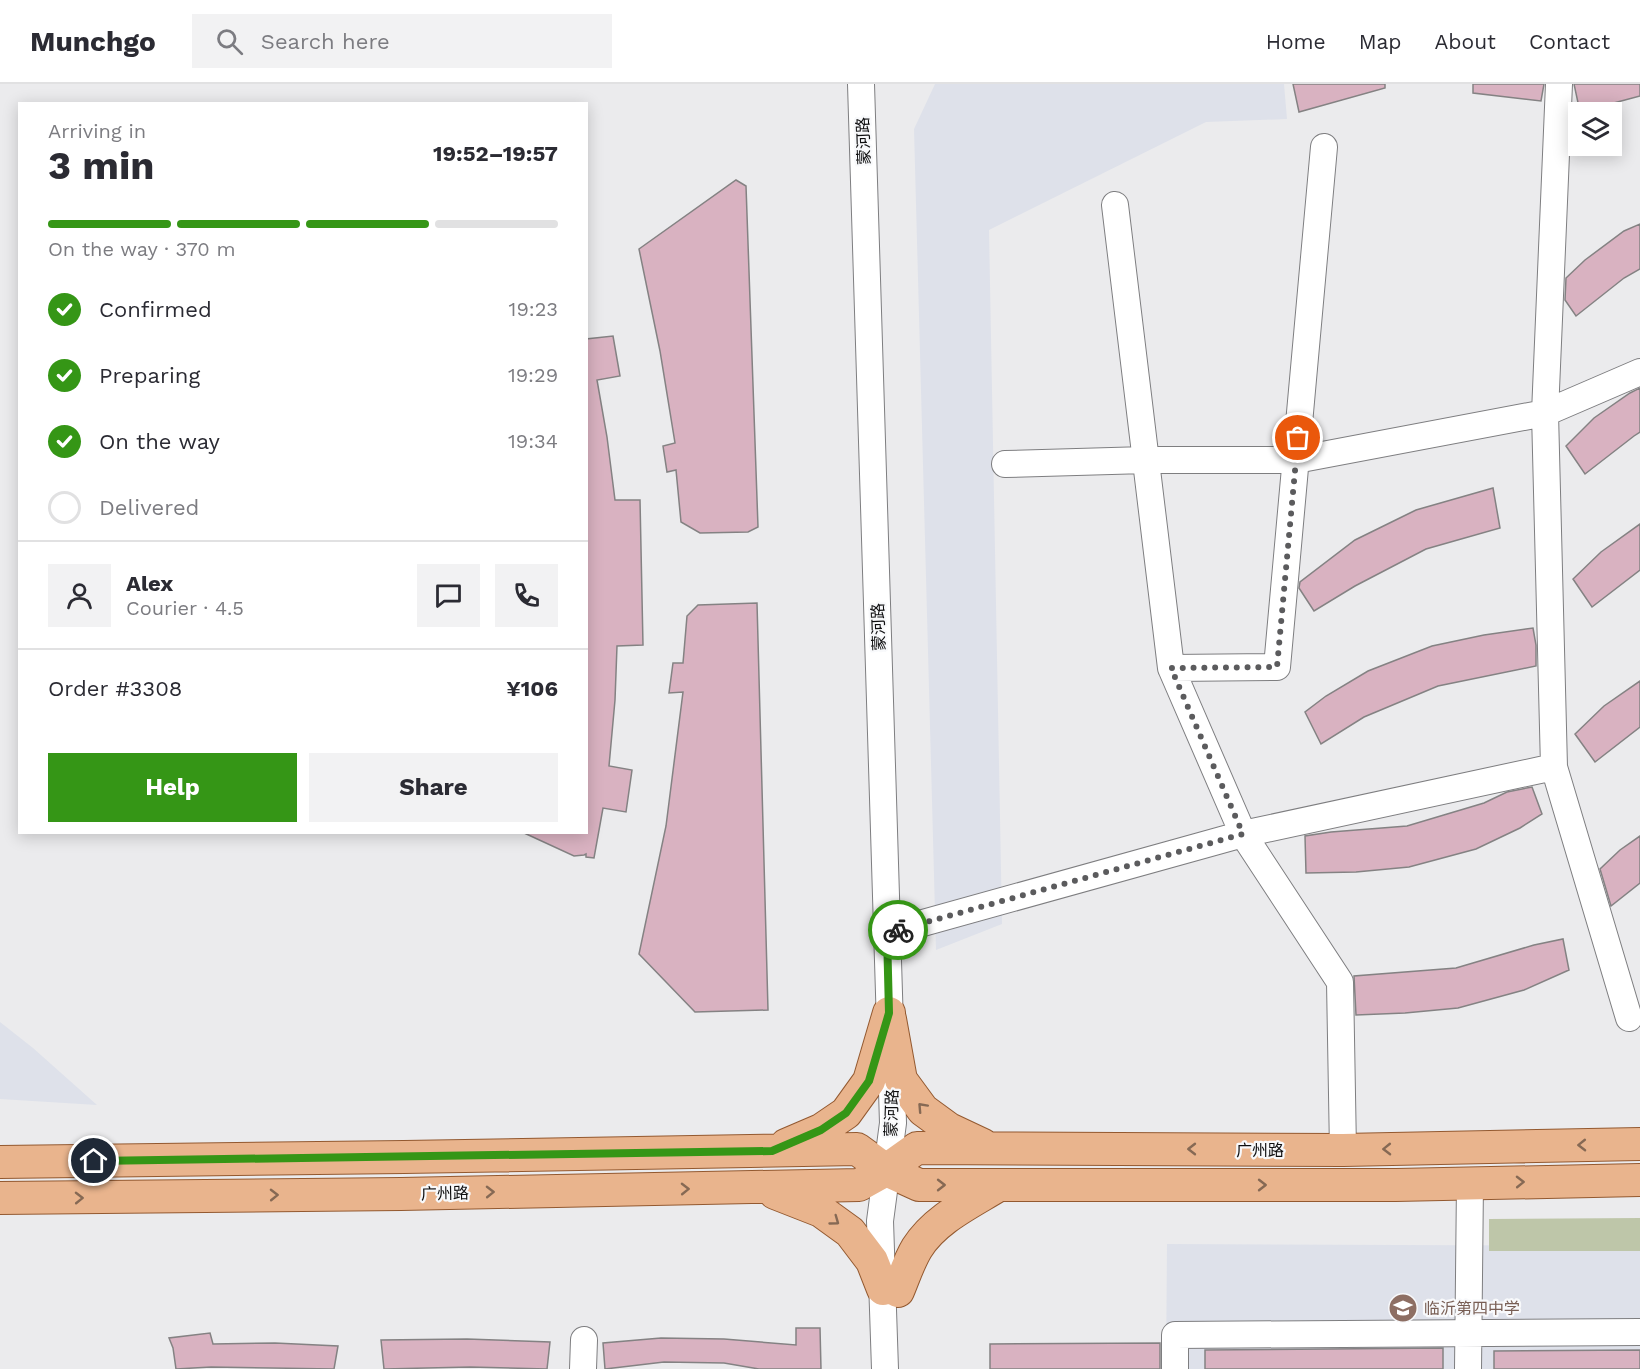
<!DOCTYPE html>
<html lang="en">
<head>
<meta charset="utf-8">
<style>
  :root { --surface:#fff; --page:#f2f2f3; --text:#2b2b33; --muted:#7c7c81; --line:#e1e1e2; --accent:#359616 }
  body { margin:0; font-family:"Work Sans","Noto Sans SC",sans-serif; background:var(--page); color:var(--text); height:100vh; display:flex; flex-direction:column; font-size:22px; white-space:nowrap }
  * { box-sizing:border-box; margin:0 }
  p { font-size:20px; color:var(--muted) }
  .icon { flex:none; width:33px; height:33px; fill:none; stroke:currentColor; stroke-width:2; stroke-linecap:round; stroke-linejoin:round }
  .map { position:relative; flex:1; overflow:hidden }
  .drawer { position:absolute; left:18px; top:18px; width:570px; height:732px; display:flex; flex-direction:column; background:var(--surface); border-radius:0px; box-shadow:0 3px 15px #0003 }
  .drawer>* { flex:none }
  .tools { position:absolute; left:1568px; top:18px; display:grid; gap:12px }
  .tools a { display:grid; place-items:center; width:54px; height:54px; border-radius:0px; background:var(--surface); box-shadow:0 3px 15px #0003; font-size:30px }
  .pin { position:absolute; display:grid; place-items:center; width:51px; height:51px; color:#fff; margin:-26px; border:3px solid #fff; border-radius:50%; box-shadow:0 2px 6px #0007 }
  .courier { position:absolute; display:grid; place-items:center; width:60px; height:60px; margin:-30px; border:4px solid #359616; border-radius:50%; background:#fff; color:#222; box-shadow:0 2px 8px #0007 }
  .headline em { font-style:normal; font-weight:700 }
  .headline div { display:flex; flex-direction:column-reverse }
  .headline { display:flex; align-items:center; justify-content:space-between; height:102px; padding:0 30px }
  h1 { font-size:39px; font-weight:700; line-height:45px }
  .bar { display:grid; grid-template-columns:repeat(4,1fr); gap:9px 6px; align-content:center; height:72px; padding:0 30px }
  .bar i { height:8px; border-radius:4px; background:var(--line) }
  .bar .on { background:var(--accent) }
  .bar p { grid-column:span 4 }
  .line { display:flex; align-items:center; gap:15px; padding:0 30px; border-top:2px solid var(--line) }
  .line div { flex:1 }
  .round { display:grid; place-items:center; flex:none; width:63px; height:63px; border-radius:0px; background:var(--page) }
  ol { padding:0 30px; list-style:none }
  li { display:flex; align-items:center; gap:18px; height:66px }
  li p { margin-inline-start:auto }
  li .icon { padding:6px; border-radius:50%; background:var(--accent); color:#fff; stroke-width:4 }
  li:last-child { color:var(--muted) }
  li i { width:33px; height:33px; border:3px solid var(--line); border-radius:50% }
  .button { display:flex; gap:12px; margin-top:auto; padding:12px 30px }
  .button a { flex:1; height:69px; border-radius:0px; background:var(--accent); color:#fff; font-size:24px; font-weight:700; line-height:69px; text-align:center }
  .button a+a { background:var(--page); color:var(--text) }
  header { display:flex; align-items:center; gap:36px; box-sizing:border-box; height:84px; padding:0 30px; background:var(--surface); border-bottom:2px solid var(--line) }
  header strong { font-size:28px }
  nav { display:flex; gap:33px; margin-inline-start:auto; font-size:21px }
  .search { width:420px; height:54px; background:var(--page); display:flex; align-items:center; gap:15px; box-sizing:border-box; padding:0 21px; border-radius:0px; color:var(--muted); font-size:22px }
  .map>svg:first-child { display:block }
  .built { fill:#dee1ea }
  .green { fill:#bec6a9 }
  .building { fill:#d9b2c1; stroke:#848283; stroke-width:1.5 }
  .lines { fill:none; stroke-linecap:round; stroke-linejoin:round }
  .minor-casing { stroke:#7e7e80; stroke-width:28 }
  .major-casing { stroke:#935930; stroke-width:34 }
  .minor { stroke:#fff; stroke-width:26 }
  .major { stroke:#e9b48d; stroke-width:32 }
  .oneway { stroke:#866954 }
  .done { stroke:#5b5b5d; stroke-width:6; stroke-dasharray:0 10.8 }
  .route { stroke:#359616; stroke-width:8 }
  .labels { text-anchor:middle; stroke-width:4.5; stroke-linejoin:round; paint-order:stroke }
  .street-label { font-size:16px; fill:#0e0e0f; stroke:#f8f9fb }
  .education-label { font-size:16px; fill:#785e54; stroke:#f8f9fb; text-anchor:start }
</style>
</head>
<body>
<header>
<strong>Munchgo</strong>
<div class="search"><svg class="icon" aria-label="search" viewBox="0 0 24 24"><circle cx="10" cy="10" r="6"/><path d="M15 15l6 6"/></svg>Search here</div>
<nav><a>Home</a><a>Map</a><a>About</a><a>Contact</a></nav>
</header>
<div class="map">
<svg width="1640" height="1285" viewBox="0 0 1640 1285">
  <rect width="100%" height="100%" fill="#ebebed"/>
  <!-- built -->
  <path class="built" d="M 935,0 L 1284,0 L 1287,35 L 1206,38 L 989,146 L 1002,840 L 936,866 L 914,45 Z
    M 0,938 L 33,964 L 97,1021 L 0,1015 Z
    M 1167,1160 L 1640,1162 L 1640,1285 L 1166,1285 Z"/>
  <!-- green -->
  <path class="green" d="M 1640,1134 L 1640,1167 L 1489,1167 L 1489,1135 Z"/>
  <!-- building -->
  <path class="building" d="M 1293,0 L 1385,0 L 1385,4 L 1299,28 Z
    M 1473,0 L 1544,0 L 1541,17 L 1473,9 Z
    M 1574,0 L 1640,0 L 1640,12 L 1580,28 Z
    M 736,96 L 746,102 L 758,443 L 748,448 L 700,449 L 681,438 L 676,386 L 667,388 L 663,362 L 675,359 L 660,267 L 639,165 Z
    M 1640,140 L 1640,185 L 1624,194 L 1576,232 L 1565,216 L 1566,194 L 1585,176 L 1624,147 Z
    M 613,252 L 620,292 L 597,296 L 607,353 L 615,416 L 640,416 L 643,561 L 617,562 L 615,616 L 609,682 L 632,686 L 626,728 L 603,724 L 594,774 L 586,773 L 586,770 L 584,771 L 574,772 L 522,748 L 586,748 L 586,255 Z
    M 1640,304 L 1640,348 L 1634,352 L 1585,390 L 1566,362 L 1594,334 L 1630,309 Z
    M 1493,404 L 1500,444 L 1426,465 L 1355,502 L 1314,527 L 1299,504 L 1300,498 L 1355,456 L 1416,426 Z
    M 1640,440 L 1640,486 L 1592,523 L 1573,495 L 1601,468 Z
    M 757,519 L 768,926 L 695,928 L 639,870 L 666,742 L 683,608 L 669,609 L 673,579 L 683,579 L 687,532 L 698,521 Z
    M 1533,544 L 1536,561 L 1536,582 L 1438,602 L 1364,633 L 1321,660 L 1305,628 L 1326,612 L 1368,587 L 1432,562 L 1484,551 Z
    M 1640,597 L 1640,643 L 1595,678 L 1575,650 L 1604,622 Z
    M 1532,703 L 1542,730 L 1520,744 L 1476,765 L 1409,783 L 1356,788 L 1306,789 L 1305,752 L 1331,748 L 1407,742 L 1484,719 L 1507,708 Z
    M 1640,752 L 1640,799 L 1611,822 L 1600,785 L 1620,766 Z
    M 1563,855 L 1569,886 L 1524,906 L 1458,924 L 1405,929 L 1356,931 L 1354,892 L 1456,884 L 1534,861 Z
    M 796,1244 L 820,1244 L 821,1285 L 759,1285 L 724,1279 L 664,1278 L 605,1285 L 603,1259 L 661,1254 L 724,1255 L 796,1261 Z
    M 210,1249 L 213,1260 L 275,1259 L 338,1262 L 334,1285 L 211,1283 L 176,1285 L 173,1264 L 169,1254 Z
    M 467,1255 L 550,1258 L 547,1285 L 470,1283 L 384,1285 L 381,1256 Z
    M 1160,1259 L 1160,1285 L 990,1285 L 990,1260 Z
    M 1443,1264 L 1443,1285 L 1205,1285 L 1205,1266 Z
    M 1640,1266 L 1640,1285 L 1494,1285 L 1494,1267 Z"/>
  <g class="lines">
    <!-- minor casing -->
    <g class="minor-casing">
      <path id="minor" d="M 861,0 L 893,1039 L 880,1137 L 885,1285
        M 1559,0 L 1545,329 L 1554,683 L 1629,934
        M 1115,121 L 1171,584 L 1243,750 L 1340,898 L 1343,1066
        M 1005,380 L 1146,376 L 1296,376 L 1545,329 L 1640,288
        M 1171,584 L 1277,583 L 1324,63
        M 887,849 L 1243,750 L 1554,683
        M 583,1285 L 584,1256
        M 1175,1285 L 1175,1251 L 1640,1248
        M 1468,1285 L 1470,1099"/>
    </g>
    <!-- major casing -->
    <g class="major-casing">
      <path id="major" d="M 890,935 L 901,996 L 923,1026 L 949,1045 L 983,1061
        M 786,1061 L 821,1046 L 846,1029 L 869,997 L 889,929
        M 0,1078 L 404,1073 L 857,1065 L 886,1086 L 919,1101 L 1396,1101 L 1640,1096
        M 775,1109 L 821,1127 L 850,1148 L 872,1177 L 883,1205
        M 0,1114 L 401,1110 L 859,1101 L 886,1086 L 917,1064 L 1343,1066 L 1640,1060
        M 898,1207 C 904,1193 909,1177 917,1164 C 935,1135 970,1119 999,1101"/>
    </g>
    <!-- minor -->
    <use href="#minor" class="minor"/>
    <!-- major -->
    <use href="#major" class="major"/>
  </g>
  <!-- one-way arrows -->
  <defs><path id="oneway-chevron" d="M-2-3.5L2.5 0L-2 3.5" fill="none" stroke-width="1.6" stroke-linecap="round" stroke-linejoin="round" transform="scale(1.5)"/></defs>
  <g class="oneway">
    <use href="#oneway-chevron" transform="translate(922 1023) rotate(-133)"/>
    <use href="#oneway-chevron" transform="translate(1582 1061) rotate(179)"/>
    <use href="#oneway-chevron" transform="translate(1192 1065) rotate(-180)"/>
    <use href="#oneway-chevron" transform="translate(1387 1065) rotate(179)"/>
    <use href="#oneway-chevron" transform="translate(1520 1098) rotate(-1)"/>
    <use href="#oneway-chevron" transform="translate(941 1101)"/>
    <use href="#oneway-chevron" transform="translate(1262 1101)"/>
    <use href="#oneway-chevron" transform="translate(685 1105) rotate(-1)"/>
    <use href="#oneway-chevron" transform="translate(490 1108) rotate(-1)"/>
    <use href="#oneway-chevron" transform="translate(274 1111) rotate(-1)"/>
    <use href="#oneway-chevron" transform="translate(79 1114) rotate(-1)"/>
    <use href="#oneway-chevron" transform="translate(835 1137) rotate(36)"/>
  </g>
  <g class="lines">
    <!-- done -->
    <path class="done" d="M 898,846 L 1243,750 L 1171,584 L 1277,583 L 1298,354"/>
    <!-- route -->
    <path class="route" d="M 94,1077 L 772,1067 L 821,1046 L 846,1029 L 869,997 L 889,929 L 887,849 L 898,846"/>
  </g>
  <!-- icons -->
  <defs>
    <g id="school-disc" transform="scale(1.5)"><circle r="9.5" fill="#8d6e63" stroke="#f8f9fb"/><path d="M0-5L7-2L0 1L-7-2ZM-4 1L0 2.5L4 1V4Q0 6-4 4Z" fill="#fff"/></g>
  </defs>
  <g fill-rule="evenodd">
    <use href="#school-disc" x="1403" y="1224"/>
  </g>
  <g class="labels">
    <!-- street labels -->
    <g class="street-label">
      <text transform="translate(863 57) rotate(-92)" y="6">蒙河路</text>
      <text transform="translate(878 543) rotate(-92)" y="6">蒙河路</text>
      <text transform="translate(891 1029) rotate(-88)" y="6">蒙河路</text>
      <text x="1260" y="1072">广州路</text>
      <text transform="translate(445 1109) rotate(-1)" y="6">广州路</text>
    </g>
    <!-- education labels -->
    <g class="education-label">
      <text x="1424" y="1230">临沂第四中学</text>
    </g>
  </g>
</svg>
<div class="tools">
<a><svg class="icon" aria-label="layers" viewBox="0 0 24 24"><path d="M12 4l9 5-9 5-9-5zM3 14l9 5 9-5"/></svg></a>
</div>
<div class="pin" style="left:1298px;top:354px;background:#ea580c"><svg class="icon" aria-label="bag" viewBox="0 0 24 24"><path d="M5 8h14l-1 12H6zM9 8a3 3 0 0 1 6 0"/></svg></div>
<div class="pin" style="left:94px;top:1077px;background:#1f2937"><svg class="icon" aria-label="home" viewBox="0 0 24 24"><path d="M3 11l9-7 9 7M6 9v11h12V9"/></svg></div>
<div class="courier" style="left:898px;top:846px"><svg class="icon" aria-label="bike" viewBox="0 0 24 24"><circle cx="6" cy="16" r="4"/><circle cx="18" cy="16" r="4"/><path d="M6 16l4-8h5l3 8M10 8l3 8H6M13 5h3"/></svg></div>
<section class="drawer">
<div class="headline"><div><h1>3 min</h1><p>Arriving in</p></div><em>19:52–19:57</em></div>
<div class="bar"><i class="on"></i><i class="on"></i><i class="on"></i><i></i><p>On the way · 370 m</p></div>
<ol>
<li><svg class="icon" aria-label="check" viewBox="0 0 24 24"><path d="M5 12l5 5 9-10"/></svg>Confirmed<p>19:23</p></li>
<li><svg class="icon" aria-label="check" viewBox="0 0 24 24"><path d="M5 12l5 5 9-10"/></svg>Preparing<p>19:29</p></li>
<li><svg class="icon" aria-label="check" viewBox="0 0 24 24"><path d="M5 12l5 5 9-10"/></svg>On the way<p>19:34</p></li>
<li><i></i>Delivered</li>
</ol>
<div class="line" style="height:108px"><a class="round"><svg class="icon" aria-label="person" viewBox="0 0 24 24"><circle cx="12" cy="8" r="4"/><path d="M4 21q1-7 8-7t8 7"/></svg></a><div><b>Alex</b><p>Courier · 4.5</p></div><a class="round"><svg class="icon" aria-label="chat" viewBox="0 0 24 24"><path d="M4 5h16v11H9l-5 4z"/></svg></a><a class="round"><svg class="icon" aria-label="phone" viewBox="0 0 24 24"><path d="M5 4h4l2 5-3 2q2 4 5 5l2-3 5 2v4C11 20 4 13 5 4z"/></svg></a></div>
<div class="line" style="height:78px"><div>Order #3308</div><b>¥106</b></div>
<div class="button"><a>Help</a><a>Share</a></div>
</section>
</div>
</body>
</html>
